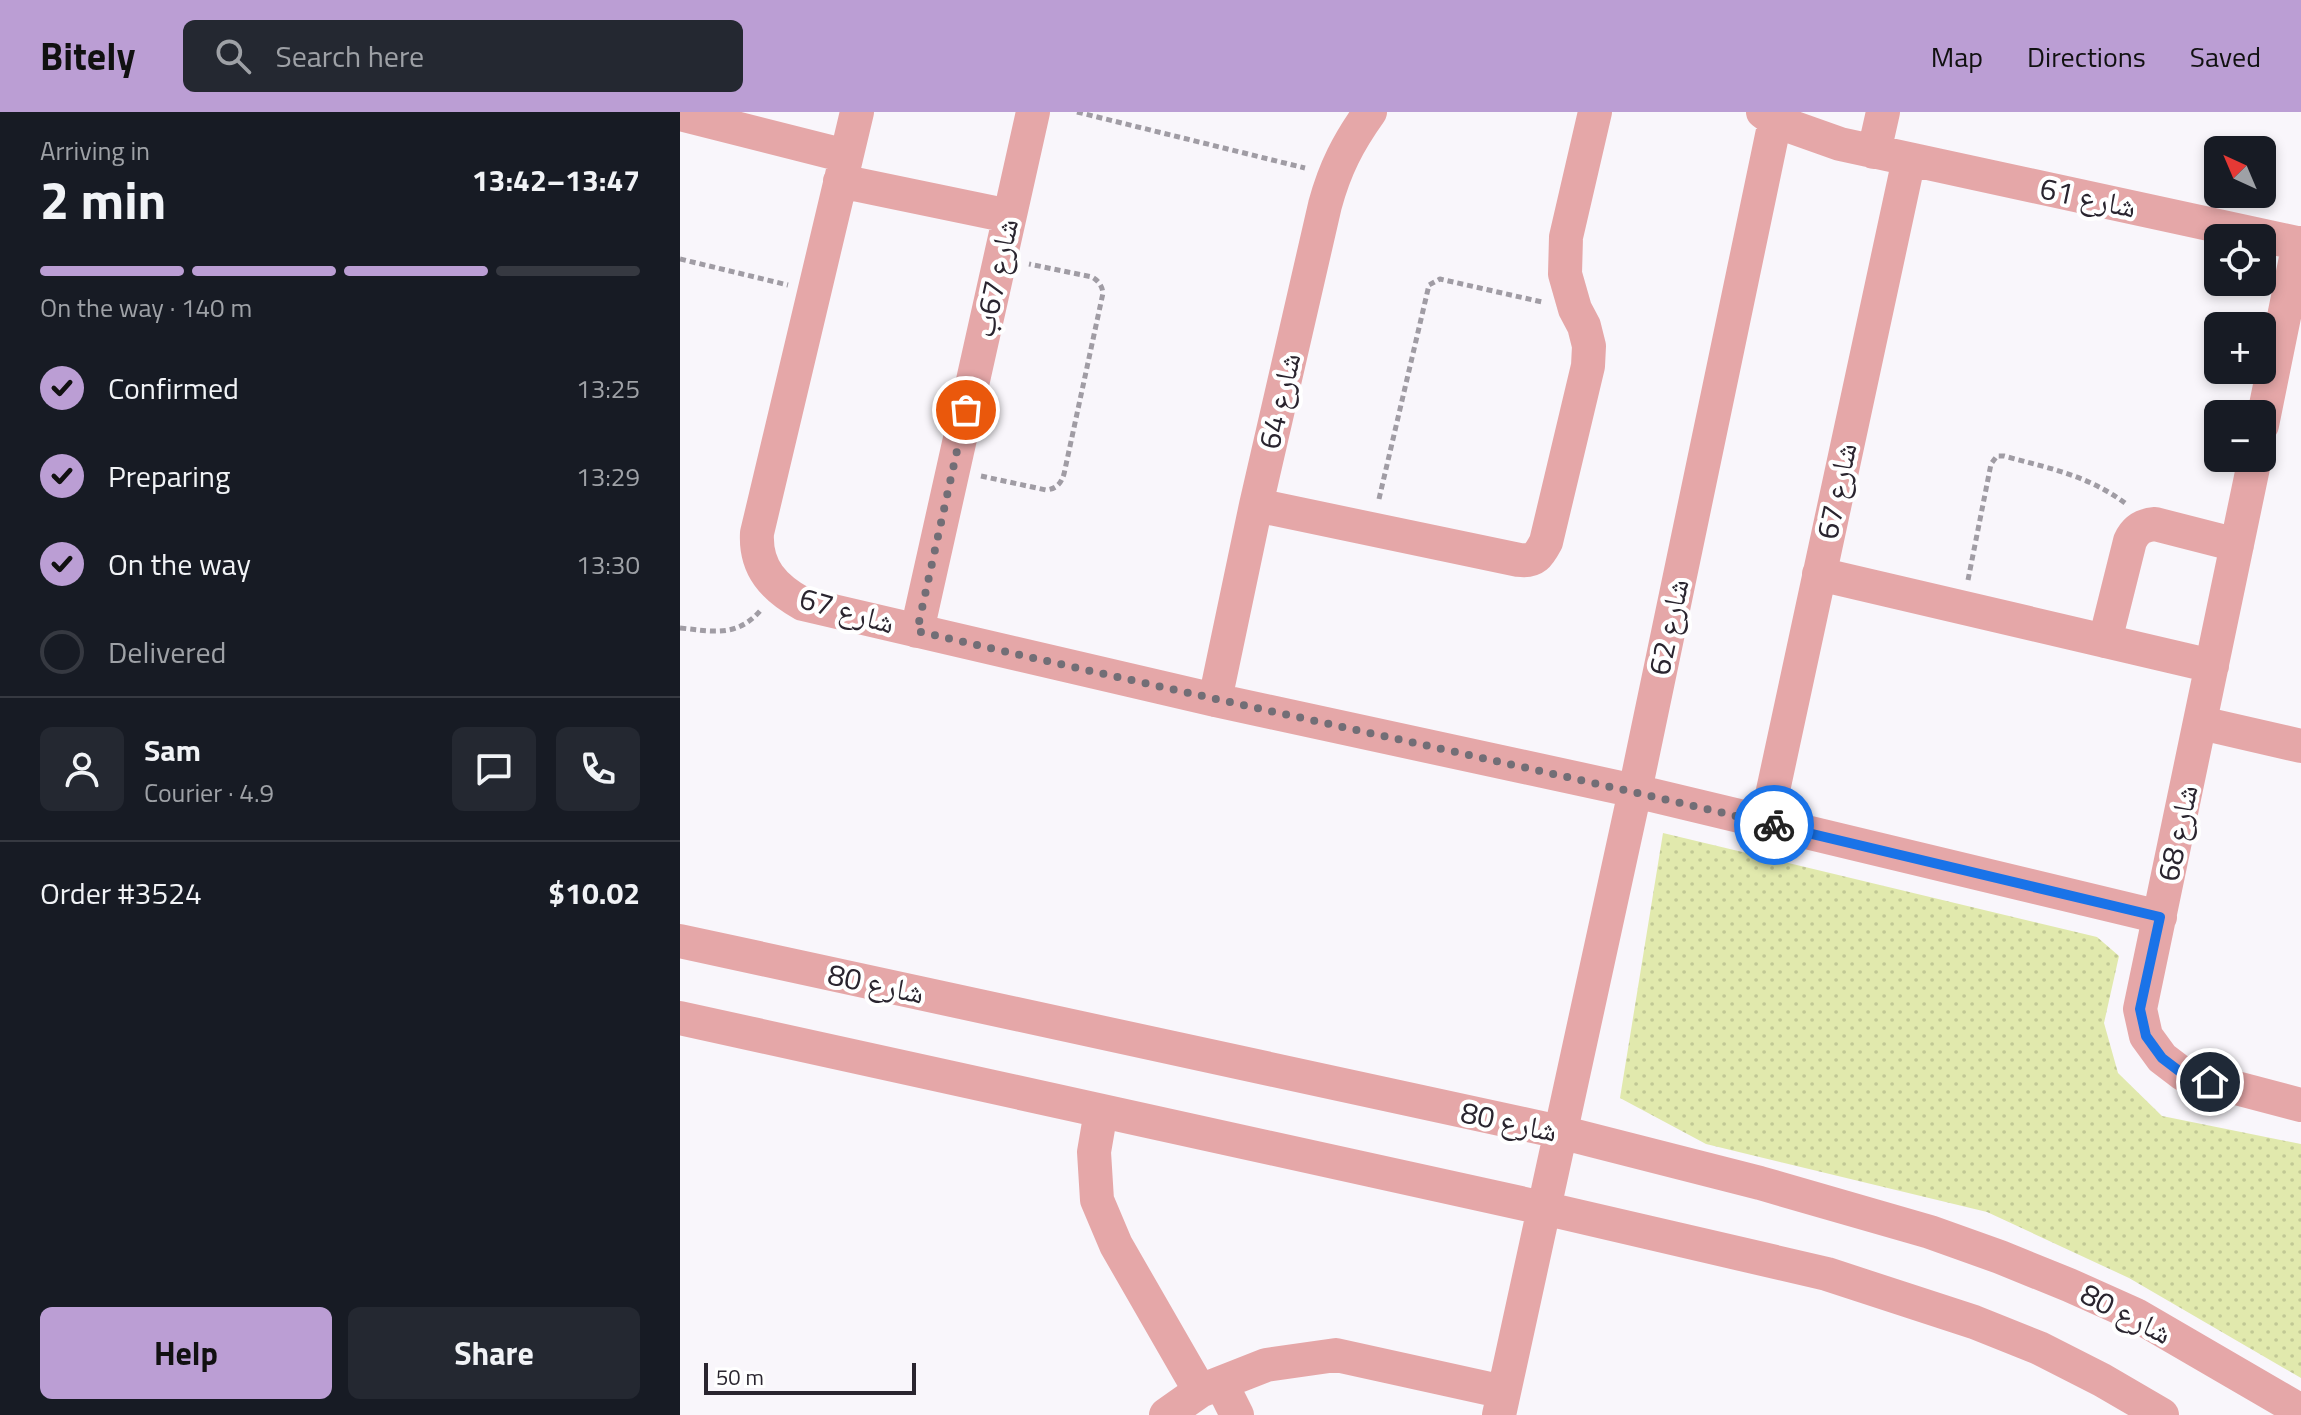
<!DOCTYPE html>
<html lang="en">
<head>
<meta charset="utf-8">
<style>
  :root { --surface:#171b24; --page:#242831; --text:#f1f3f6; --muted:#9ea1a6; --line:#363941; --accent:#bb9ed4 }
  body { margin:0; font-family:"Titillium Web","Noto Naskh Arabic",sans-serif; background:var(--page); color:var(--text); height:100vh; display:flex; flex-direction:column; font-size:30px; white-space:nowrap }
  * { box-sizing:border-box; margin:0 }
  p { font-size:26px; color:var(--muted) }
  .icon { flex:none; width:44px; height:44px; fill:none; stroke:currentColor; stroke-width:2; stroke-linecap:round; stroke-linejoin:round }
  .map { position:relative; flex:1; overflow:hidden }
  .side { display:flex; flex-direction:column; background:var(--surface); width:680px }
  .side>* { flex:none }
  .needle { width:52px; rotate:316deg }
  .buttons { position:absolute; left:1524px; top:24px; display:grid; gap:16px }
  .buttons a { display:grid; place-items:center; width:72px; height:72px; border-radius:12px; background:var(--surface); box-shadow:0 4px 12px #0003; font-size:40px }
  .scale { position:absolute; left:24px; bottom:20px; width:212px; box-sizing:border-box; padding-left:8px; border:4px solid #2a252f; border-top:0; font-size:22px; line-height:28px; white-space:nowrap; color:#2a252f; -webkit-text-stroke:6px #fff; paint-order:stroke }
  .pin { position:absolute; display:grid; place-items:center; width:68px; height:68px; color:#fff; margin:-34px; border:4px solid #fff; border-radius:50%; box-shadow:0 2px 8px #0007 }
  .courier { position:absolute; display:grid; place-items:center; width:80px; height:80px; margin:-40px; border:6px solid #1a73e8; border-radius:50%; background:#fff; color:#222; box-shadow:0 2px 10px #0007 }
  .summary em { font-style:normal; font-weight:700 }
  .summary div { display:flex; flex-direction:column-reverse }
  .summary { display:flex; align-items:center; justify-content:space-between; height:136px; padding:0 40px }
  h1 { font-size:52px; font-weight:700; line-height:60px }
  .bar { display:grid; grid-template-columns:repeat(4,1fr); gap:12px 8px; align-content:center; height:96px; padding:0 40px }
  .bar i { height:10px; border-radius:6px; background:var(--line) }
  .bar .current { background:var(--accent) }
  .bar p { grid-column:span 4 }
  .line { display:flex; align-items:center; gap:20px; padding:0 40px; border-top:2px solid var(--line) }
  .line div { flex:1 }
  .round { display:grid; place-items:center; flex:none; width:84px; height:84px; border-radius:12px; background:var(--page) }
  ol { padding:0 40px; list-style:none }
  li { display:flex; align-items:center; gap:24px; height:88px }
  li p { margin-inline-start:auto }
  li .icon { padding:8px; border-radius:50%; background:var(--accent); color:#111; stroke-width:4 }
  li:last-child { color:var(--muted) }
  li i { width:44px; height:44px; border:4px solid var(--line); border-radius:50% }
  .primary-button { display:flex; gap:16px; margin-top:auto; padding:16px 40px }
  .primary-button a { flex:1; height:92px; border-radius:12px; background:var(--accent); color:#111; font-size:32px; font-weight:700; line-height:92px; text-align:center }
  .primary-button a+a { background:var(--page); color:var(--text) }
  header { display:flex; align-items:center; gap:48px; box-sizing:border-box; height:112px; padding:0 40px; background:var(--accent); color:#111 }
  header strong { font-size:38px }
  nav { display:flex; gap:44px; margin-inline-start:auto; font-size:28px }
  .search { width:560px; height:72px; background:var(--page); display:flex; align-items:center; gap:20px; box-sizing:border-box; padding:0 28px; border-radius:12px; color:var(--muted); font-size:30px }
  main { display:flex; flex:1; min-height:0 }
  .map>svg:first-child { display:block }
  .grass { fill:url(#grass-dots) }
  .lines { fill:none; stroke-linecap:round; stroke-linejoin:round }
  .path { stroke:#a09ca4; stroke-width:5; stroke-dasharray:6 4; stroke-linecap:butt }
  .minor { stroke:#e5a7a8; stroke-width:34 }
  .done { stroke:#726e76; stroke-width:8; stroke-dasharray:0 14.4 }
  .route { stroke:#1a73e8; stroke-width:10 }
  .labels { text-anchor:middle; stroke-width:8; stroke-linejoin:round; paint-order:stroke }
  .street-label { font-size:30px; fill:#2a252f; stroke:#fff }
</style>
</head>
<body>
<header>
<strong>Bitely</strong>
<div class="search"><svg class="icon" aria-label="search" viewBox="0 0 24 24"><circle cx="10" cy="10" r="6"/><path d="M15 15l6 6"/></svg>Search here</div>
<nav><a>Map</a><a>Directions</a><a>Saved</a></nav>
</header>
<main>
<section class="side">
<div class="summary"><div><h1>2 min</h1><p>Arriving in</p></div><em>13:42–13:47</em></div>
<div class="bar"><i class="current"></i><i class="current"></i><i class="current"></i><i></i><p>On the way · 140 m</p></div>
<ol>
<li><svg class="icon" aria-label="check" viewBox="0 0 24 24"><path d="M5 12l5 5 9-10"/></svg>Confirmed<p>13:25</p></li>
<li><svg class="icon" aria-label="check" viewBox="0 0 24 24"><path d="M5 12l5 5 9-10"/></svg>Preparing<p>13:29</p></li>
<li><svg class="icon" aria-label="check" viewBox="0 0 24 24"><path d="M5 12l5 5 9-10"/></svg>On the way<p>13:30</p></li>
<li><i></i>Delivered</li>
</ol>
<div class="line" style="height:144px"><a class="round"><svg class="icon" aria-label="person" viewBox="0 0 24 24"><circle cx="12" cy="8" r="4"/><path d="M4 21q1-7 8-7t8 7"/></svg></a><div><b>Sam</b><p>Courier · 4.9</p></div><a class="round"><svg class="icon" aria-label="chat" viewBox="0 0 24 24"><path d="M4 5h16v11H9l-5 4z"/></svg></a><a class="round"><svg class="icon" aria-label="phone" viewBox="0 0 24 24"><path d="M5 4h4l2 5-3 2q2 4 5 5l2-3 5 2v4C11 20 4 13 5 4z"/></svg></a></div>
<div class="line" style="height:104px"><div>Order #3524</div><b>$10.02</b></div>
<div class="primary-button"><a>Help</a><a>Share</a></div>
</section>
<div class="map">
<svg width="1621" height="1303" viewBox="0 0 1621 1303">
  <defs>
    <pattern id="grass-dots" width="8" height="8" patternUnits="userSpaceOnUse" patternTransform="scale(2)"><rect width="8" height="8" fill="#e1e9ad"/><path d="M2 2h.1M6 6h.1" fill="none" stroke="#c1c895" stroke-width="1.8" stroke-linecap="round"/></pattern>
  </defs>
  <rect width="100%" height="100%" fill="#f9f6fb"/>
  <!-- grass -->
  <path class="grass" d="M 983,721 L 1417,825 L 1439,844 L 1424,911 L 1438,961 L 1482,1004 L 1621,1032 L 1621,1266 L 1449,1166 L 1307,1100 L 1026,1032 L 940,986 Z"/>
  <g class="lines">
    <!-- path -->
    <path class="path" d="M 397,0 L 625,56
      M 0,147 L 108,173
      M 301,364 L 366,378 C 376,377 381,372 384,362 L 423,181 C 422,174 419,169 412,165 L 349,152
      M 699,387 L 749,173 L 760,167 L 862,190
      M 1288,468 L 1311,352 L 1317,344 L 1324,344 C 1368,356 1407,363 1445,391
      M 0,516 C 32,519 56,526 80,499"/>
    <!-- minor -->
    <path class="minor" d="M 177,0 L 77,421 C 75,456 94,476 123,492 L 535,588 L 955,679 L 1480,805
      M 1083,0 L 1095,9 L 1160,32 L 1621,132
      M 0,2 L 166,44
      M 1194,40 L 1203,0
      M 160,69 L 329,104
      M 1582,313 L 1619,131
      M 1575,346 L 1460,897 L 1466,924 L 1482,946 L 1503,962 L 1621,993
      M 576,393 L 839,448 C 855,450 859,443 866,430 L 908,254 L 909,234 L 904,214 L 895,197 L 885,162 L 886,125 L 915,0
      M 1139,462 L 1532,554
      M 237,519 L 353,0
      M 1425,529 L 1450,429 C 1455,418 1462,413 1475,412 L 1557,433
      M 535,588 L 576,393 L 645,93 C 655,56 668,31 690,0
      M 1521,611 L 1621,634
      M 1086,711 L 1229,47
      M 0,829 L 880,1020 L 1080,1071 L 1250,1120 L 1320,1145 L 1389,1173 L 1456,1203 L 1621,1299
      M 0,906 L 863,1096 L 1147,1162 L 1294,1210 L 1359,1236 L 1422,1268 L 1482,1303
      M 421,999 L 414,1040 L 417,1088 L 436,1133 L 520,1279
      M 541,1271 L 557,1303
      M 486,1303 L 520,1279 L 586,1253 L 656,1243 L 824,1280
      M 819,1303 L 955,679 L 1095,9"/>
  </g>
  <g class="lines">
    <!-- done -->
    <path class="done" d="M 286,298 L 237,519 C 522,586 809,645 1094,713"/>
    <!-- route -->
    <path class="route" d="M 1094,713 L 1480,805 L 1460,897 L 1466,924 L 1482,946 L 1503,962 L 1530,970"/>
  </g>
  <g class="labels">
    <!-- street labels -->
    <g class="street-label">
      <text transform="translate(1408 86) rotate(12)" y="10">شارع 61</text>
      <text transform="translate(316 166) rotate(-78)" y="10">شارع 67ب</text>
      <text transform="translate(600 289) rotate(-77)" y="10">شارع 64</text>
      <text transform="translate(1157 379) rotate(-78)" y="10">شارع 67</text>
      <text transform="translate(167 499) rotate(16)" y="10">شارع 67</text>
      <text transform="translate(989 515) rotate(-78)" y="10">شارع 62</text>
      <text transform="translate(1498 721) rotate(-78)" y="10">شارع 68</text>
      <text transform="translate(196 872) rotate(12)" y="10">شارع 80</text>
      <text transform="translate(829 1010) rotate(12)" y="10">شارع 80</text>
      <text transform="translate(1446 1202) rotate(27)" y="10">شارع 80</text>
    </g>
  </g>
</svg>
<div class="buttons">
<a><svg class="needle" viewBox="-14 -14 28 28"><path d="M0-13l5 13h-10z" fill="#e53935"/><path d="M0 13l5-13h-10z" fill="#9ea1a6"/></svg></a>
<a><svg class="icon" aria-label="locate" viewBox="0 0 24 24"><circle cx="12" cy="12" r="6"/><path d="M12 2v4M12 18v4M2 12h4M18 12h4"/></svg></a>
<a>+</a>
<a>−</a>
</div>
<div class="scale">50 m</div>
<div class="pin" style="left:286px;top:298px;background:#ea580c"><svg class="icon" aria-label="bag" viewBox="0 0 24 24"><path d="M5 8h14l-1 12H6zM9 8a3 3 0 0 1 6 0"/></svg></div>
<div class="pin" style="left:1530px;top:970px;background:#1f2937"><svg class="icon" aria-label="home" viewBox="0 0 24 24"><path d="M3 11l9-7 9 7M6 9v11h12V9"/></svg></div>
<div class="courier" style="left:1094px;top:713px"><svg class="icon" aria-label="bike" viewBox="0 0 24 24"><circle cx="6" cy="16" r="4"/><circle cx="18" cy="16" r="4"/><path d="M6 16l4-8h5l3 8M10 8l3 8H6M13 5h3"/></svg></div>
</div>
</main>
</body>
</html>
